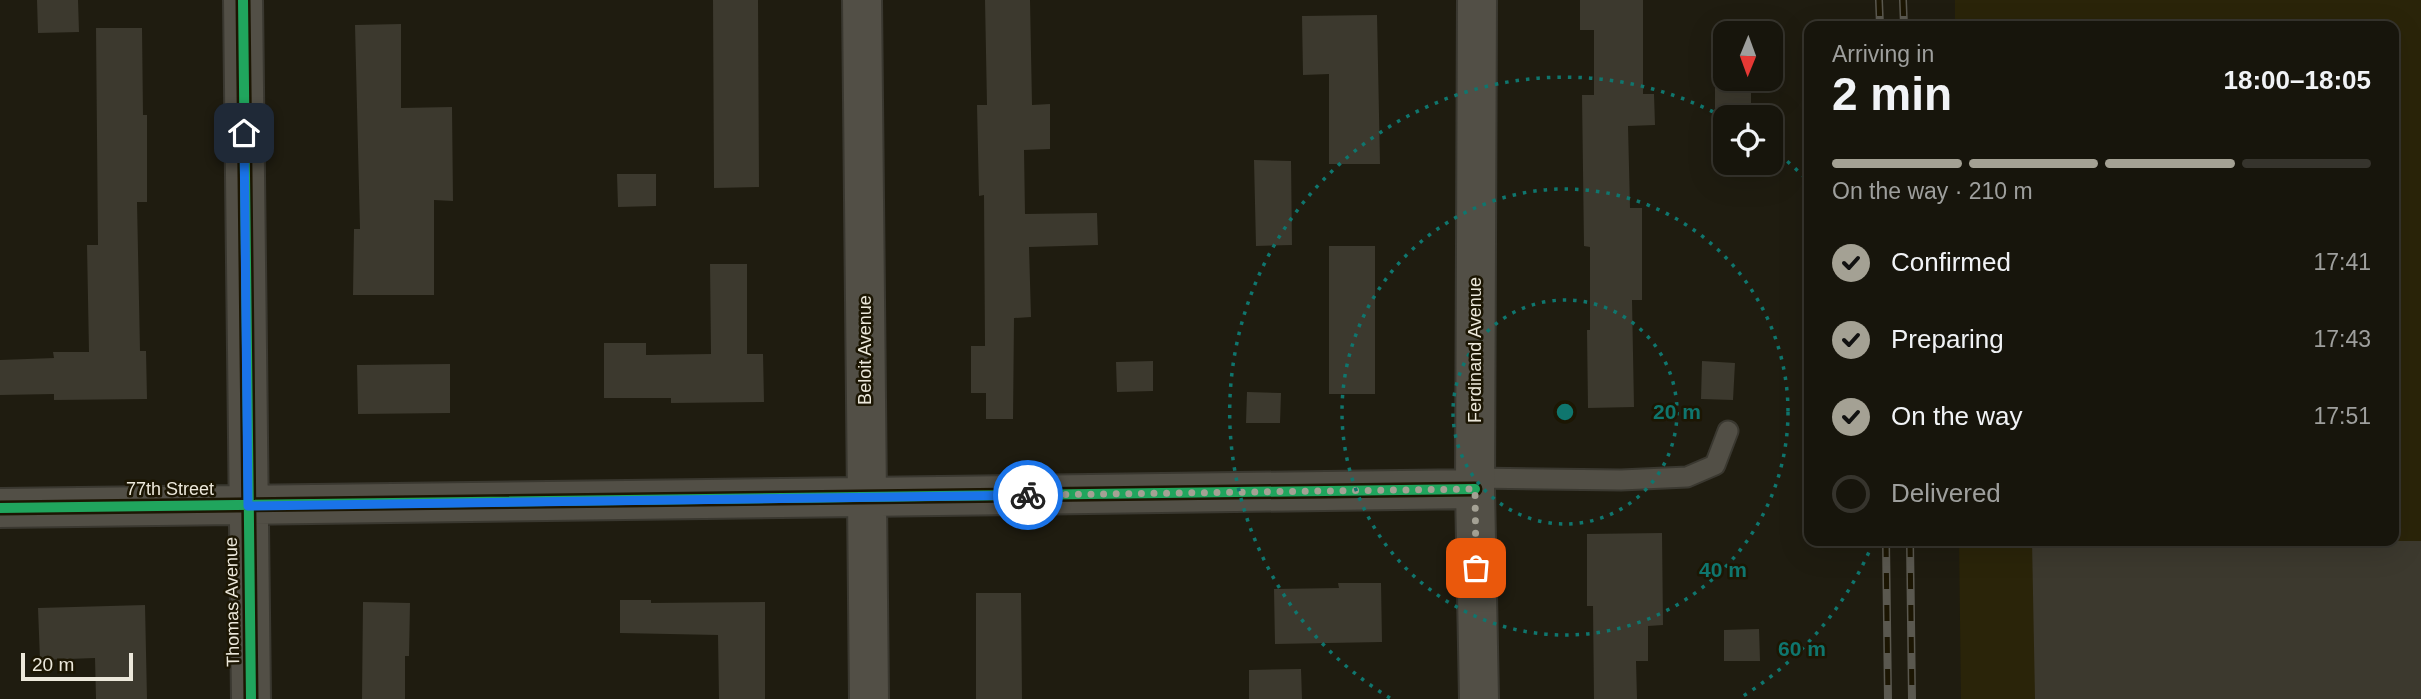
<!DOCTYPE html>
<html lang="en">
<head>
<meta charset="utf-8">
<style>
  :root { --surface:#17150c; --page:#24221a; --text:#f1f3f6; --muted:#9e9f9d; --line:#36342d; --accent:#a4a194 }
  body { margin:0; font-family:Helvetica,sans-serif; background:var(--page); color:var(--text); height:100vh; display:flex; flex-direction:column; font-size:26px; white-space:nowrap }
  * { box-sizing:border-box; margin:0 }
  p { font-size:23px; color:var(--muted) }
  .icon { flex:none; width:38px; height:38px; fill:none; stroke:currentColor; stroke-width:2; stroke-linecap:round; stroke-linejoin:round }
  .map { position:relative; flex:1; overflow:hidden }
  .drawer { position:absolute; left:1804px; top:21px; width:595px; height:525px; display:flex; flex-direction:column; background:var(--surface); border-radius:14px; box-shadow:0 7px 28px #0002,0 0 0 2px var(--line) }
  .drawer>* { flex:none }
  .needle { width:46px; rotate:181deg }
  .controls { position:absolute; left:1713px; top:21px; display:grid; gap:14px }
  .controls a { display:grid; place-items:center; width:70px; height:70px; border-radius:14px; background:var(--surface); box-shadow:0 7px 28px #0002,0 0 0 2px var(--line); font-size:35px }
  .scale { position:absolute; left:21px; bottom:18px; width:112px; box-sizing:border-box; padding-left:7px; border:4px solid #ece8db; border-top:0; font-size:19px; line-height:24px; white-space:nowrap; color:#ece8db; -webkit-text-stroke:5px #1c1603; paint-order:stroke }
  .pin { position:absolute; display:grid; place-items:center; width:60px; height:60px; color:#fff; margin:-30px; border-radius:14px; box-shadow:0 4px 10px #0006 }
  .courier { position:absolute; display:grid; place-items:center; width:70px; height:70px; margin:-35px; border:5px solid #1a73e8; border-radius:50%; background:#fff; color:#222; box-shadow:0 2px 9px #0007 }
  .head em { font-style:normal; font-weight:800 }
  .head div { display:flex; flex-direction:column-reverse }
  .head { display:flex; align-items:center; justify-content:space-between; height:119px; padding:0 28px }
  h1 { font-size:46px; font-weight:800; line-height:52px }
  .bar { display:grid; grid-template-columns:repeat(4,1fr); gap:10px 7px; align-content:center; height:84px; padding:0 28px }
  .bar i { height:9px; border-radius:5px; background:var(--line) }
  .bar .on { background:var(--accent) }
  .bar p { grid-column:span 4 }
  ol { padding:0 28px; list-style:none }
  li { display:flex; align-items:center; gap:21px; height:77px }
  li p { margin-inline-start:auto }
  li .icon { padding:7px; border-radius:50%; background:var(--accent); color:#111; stroke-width:4 }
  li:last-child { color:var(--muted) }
  li i { width:38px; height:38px; border:4px solid var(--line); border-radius:50% }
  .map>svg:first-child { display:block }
  .built { fill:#2a2409 }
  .building { fill:#3c392e }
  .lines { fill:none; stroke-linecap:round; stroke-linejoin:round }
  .service-casing { stroke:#3a3830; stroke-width:23 }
  .minor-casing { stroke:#3a3830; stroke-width:42 }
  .service { stroke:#524f46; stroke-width:19 }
  .minor { stroke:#524f46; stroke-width:38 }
  .rail-casing { stroke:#5a584f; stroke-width:8 }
  .rail { stroke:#1c1603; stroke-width:5; stroke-dasharray:16; stroke-linecap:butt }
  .cycleway-casing { stroke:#1c1603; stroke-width:15 }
  .cycleway { stroke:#20a55d; stroke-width:10 }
  .done { stroke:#a4a194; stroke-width:7; stroke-dasharray:0 12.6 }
  .route { stroke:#1a73e8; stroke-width:9 }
  .ring { fill:none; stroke:#0f766e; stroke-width:3.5; stroke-dasharray:3.5 7 }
  .labels { text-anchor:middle; stroke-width:5; stroke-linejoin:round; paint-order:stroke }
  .street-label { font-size:18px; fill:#ece8db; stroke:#1c1603 }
  .centre { fill:#0f766e; stroke:#1c1603; stroke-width:3.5 }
  .ring-label { font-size:21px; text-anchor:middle; font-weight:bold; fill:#0f766e; stroke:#1c1603; stroke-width:5; stroke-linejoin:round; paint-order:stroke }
</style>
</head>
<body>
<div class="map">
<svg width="2421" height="699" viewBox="0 0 2421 699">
  <rect width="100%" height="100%" fill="#1f1c10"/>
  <!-- built -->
  <path class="built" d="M 1955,0 L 2421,0 L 2421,699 L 1961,699 L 1959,541 L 2394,541 L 2394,26 L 1955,26 Z"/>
  <!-- building -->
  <path class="building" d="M 37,0 L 78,0 L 79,32 L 38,33 Z
    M 713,0 L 758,0 L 759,187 L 714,188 Z
    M 985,0 L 1030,0 L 1032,105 L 1050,104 L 1050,149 L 1024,150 L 1025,214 L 1097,213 L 1098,245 L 1029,247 L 1031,317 L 1014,318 L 1013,419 L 986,419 L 986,393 L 971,393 L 971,346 L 985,346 L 984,195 L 979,196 L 977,105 L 987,105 Z
    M 1580,0 L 1643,0 L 1643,94 L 1654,94 L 1655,125 L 1628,126 L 1630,208 L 1642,208 L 1642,300 L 1632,300 L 1634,407 L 1588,408 L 1587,330 L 1590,330 L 1590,247 L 1584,246 L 1582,95 L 1594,95 L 1594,30 L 1580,30 Z
    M 1377,15 L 1380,164 L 1329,164 L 1329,74 L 1303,75 L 1302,16 Z
    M 401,24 L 401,108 L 452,107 L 453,201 L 434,200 L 434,295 L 353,295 L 354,229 L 360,229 L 355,25 Z
    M 96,28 L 142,28 L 143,115 L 147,115 L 147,202 L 137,202 L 140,351 L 146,351 L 147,399 L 54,400 L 54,394 L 0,395 L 0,360 L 54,358 L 53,352 L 89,352 L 87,245 L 98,245 Z
    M 1715,84 L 1751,84 L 1751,117 L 1715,117 Z
    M 1254,160 L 1291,161 L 1292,245 L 1256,246 Z
    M 617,174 L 656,174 L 656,206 L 618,207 Z
    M 1329,246 L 1375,246 L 1375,394 L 1329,394 Z
    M 710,264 L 747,264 L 747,354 L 763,354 L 764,402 L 671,403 L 671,398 L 604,398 L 604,343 L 646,343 L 646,355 L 711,354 Z
    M 1153,361 L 1153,391 L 1117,392 L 1116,362 Z
    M 1702,361 L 1735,363 L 1733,400 L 1701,399 Z
    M 450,364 L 450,413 L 358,414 L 357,365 Z
    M 1247,392 L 1281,393 L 1280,423 L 1246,423 Z
    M 1662,533 L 1663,625 L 1648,626 L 1648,661 L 1636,661 L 1637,699 L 1594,699 L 1593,606 L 1587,606 L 1587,534 Z
    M 2032,541 L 2421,541 L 2421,699 L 2035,699 Z
    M 1338,583 L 1381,583 L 1382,642 L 1275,644 L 1274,589 L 1339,588 Z
    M 976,593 L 1021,593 L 1022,699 L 976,699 Z
    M 620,600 L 651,600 L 651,603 L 765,602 L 765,699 L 719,699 L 718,635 L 620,633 Z
    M 363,602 L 410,603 L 409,656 L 405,656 L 405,699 L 362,699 Z
    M 145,605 L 147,699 L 96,699 L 95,658 L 40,660 L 38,608 Z
    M 1759,629 L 1760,661 L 1724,661 L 1724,630 Z
    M 1301,669 L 1302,699 L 1249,699 L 1249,670 Z"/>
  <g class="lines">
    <!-- service casing -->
    <g class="service-casing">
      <path id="service" d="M 1475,478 L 1621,480 L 1687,477 L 1715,465 L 1728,431"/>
    </g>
    <!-- minor casing -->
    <g class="minor-casing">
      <path id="minor" d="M 243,0 L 251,699
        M 862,0 L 869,699
        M 1477,0 L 1475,489 L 1479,699
        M 0,508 L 1475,489"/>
    </g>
    <!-- service -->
    <use href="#service" class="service"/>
    <!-- minor -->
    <use href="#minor" class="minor"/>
    <!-- rail casing -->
    <g class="rail-casing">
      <path id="rail" d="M 1879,0 L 1880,26
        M 1903,0 L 1904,26
        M 1886,541 L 1888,699
        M 1910,541 L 1912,699"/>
    </g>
    <!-- rail -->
    <use href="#rail" class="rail"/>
    <!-- cycleway casing -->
    <g class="cycleway-casing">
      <path id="cycleway" d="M 243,0 L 251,699
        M 0,508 L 1475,489"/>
    </g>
    <!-- cycleway -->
    <use href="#cycleway" class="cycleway"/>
  </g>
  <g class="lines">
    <!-- done -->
    <path class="done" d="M 1028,495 L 1475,489 L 1476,568"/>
    <!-- route -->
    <path class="route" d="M 244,133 L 248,506 L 1028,495"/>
  </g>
  <!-- distance rings -->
  <g class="ring">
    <circle cx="1565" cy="412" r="112"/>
    <circle cx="1565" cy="412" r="223"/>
    <path d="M1873 543A335 335 0 0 1 1740 698M1390 698A335 335 0 0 1 1725 118M1771 148A335 335 0 0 1 1808 181"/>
  </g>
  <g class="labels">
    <!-- street labels -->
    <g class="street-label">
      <text transform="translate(865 350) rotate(-90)" y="6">Beloit Avenue</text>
      <text transform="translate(1475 350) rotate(-90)" y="6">Ferdinand Avenue</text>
      <text x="170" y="495">77th Street</text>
      <text transform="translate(232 602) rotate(-91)" y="6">Thomas Avenue</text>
    </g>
  </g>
  <circle cx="1565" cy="412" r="10" class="centre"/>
  <g class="ring-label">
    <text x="1677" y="419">20 m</text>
    <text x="1723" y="577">40 m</text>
    <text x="1802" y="656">60 m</text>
  </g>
</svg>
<div class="controls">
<a><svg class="needle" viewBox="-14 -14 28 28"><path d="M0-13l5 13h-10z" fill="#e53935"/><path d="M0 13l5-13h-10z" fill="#9e9f9d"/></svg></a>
<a><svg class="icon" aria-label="locate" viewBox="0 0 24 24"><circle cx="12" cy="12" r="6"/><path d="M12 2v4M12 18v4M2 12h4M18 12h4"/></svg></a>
</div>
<div class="scale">20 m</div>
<div class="pin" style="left:1476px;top:568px;background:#ea580c"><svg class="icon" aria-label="bag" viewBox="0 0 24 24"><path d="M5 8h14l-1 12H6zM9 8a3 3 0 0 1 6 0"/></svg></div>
<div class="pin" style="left:244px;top:133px;background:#1f2937"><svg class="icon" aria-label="home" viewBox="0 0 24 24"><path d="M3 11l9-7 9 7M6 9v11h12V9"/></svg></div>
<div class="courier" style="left:1028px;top:495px"><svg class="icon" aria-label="bike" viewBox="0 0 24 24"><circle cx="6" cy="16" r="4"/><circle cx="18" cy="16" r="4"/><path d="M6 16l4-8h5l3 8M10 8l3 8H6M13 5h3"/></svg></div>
<section class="drawer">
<div class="head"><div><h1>2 min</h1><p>Arriving in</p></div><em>18:00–18:05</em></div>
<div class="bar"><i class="on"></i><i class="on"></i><i class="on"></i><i></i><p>On the way · 210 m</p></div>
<ol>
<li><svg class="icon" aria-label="check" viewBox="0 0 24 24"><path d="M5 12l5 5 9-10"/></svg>Confirmed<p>17:41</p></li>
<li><svg class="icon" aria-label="check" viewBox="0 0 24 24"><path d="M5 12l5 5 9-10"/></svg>Preparing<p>17:43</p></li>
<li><svg class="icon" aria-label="check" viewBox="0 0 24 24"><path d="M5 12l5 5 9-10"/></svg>On the way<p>17:51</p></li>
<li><i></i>Delivered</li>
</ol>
</section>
</div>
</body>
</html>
